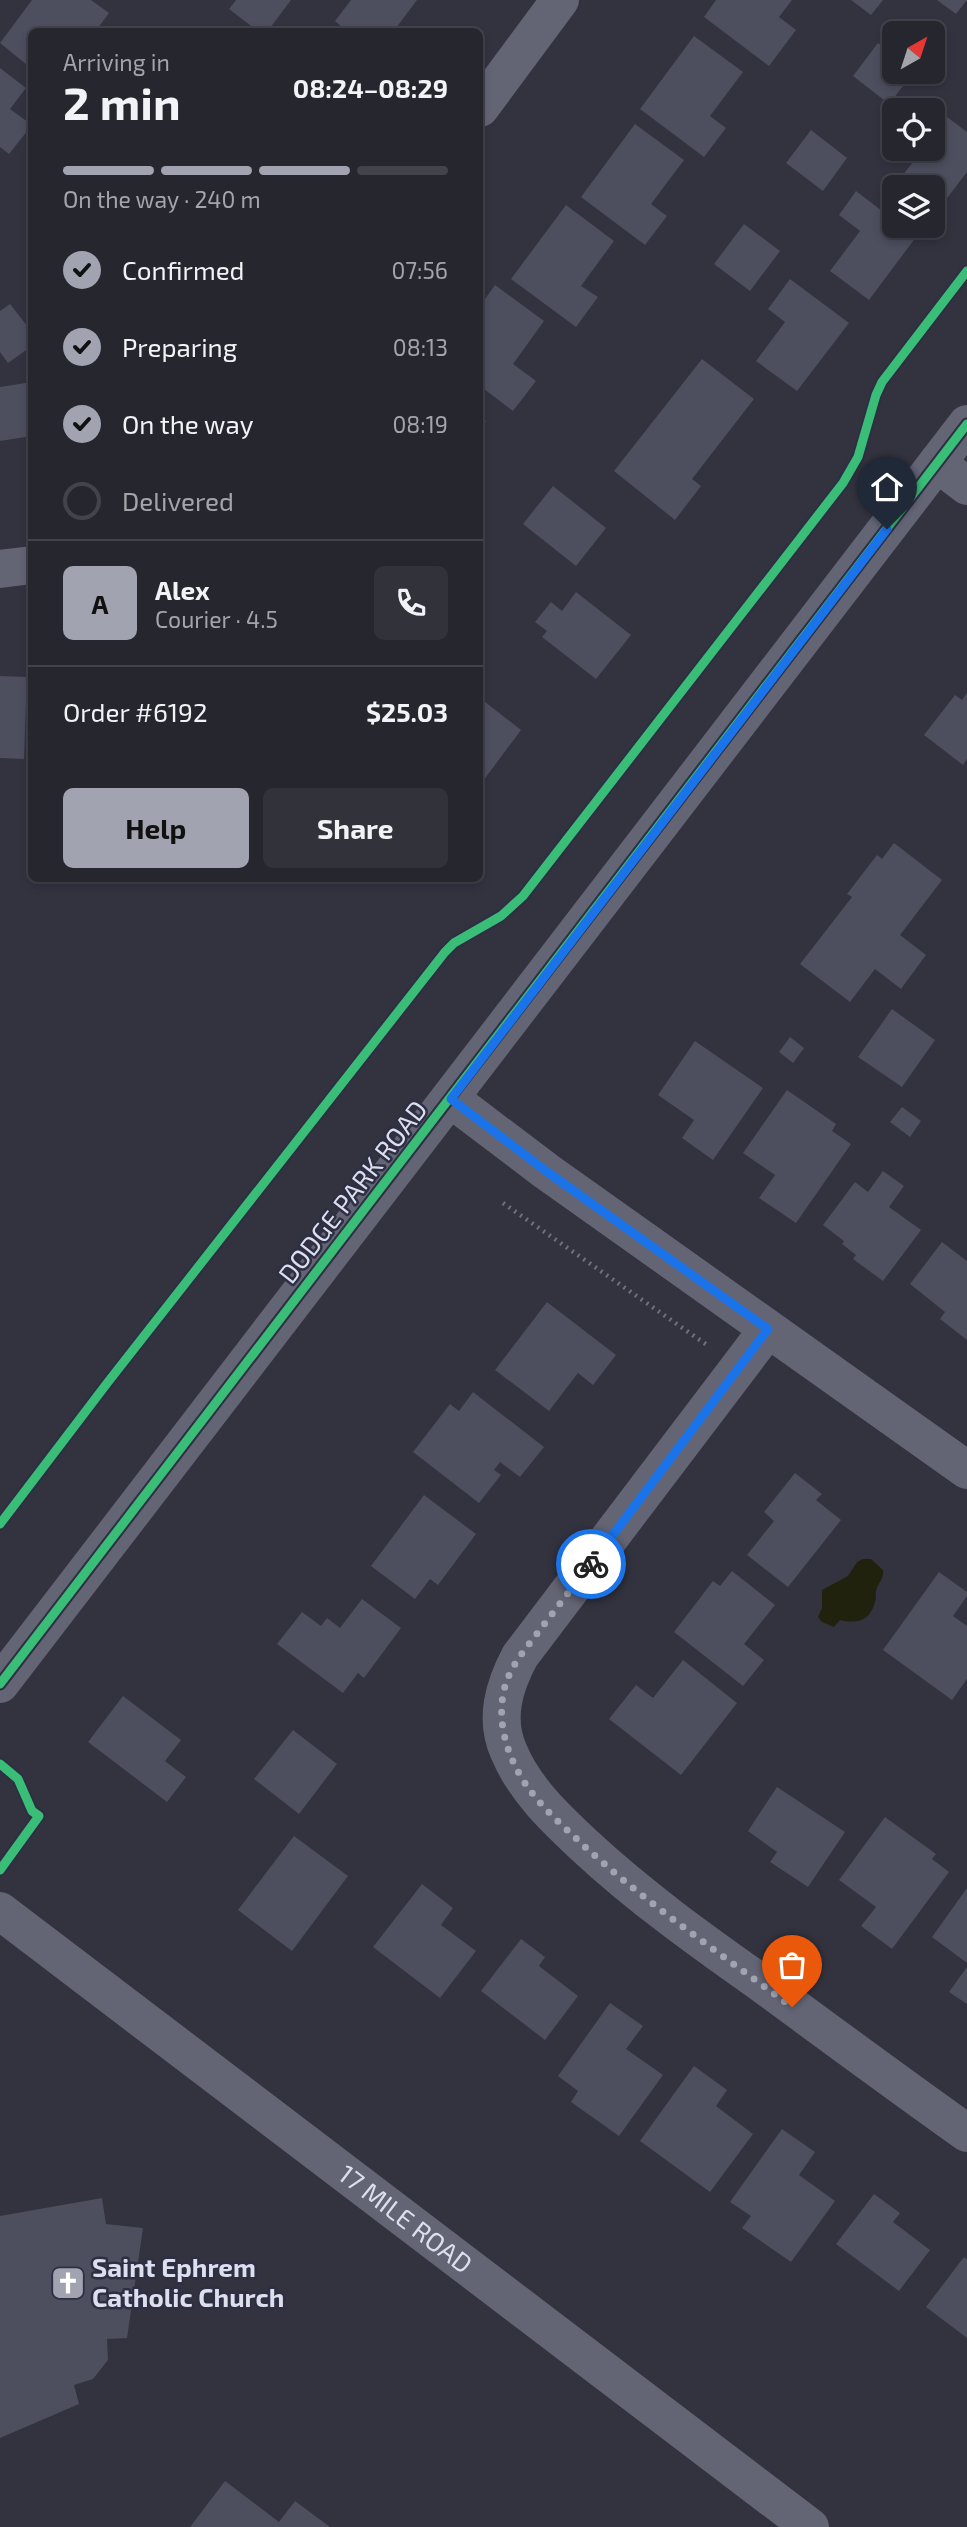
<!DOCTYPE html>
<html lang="en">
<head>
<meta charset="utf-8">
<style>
  :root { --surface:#26262f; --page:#32323b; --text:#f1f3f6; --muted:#a4a5aa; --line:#42434b; --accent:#a1a3b0 }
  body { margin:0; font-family:"Exo 2",sans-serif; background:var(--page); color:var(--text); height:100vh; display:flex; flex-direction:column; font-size:26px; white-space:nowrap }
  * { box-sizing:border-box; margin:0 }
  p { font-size:23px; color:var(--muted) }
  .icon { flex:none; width:38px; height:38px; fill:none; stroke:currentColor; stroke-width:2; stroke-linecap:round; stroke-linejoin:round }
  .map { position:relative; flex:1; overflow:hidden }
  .side { position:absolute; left:28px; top:28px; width:455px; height:854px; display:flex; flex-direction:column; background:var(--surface); border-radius:10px; box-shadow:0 4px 10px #0003,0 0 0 2px var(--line) }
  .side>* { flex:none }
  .needle { width:46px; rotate:39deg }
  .controls { position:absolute; left:882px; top:21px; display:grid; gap:14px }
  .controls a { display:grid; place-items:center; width:63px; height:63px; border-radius:10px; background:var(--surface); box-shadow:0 4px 10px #0003,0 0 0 2px var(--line); font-size:35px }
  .pin { position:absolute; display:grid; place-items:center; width:60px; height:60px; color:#fff; margin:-72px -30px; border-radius:50% 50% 50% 0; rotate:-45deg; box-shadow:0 0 7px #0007 }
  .pin .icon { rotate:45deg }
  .courier { position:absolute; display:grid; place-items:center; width:70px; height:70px; margin:-35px; border:5px solid #1a73e8; border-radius:50%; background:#fff; color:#222; box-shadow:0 2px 9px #0007 }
  .summary em { font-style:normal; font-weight:700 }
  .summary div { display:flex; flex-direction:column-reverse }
  .summary { display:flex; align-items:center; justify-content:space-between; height:119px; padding:0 35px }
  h1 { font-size:46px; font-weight:700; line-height:52px }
  .bar { display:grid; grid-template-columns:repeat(4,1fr); gap:10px 7px; align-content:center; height:84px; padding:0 35px }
  .bar i { height:9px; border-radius:5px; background:var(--line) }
  .bar .active { background:var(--accent) }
  .bar p { grid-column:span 4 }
  .line { display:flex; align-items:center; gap:18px; padding:0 35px; border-top:2px solid var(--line) }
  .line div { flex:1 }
  .round { display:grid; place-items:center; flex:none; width:74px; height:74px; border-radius:10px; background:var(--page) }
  ol { padding:0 35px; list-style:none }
  li { display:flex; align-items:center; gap:21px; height:77px }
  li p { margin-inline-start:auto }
  li .icon { padding:7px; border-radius:50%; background:var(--accent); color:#111; stroke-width:4 }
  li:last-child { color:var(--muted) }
  li i { width:38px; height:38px; border:4px solid var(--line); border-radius:50% }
  .action { display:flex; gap:14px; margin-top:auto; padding:14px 35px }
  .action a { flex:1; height:80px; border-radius:10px; background:var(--accent); color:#111; font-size:28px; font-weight:700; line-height:80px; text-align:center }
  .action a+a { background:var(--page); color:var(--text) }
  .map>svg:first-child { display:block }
  .water { fill:#20220d }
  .building { fill:#4d4e5e }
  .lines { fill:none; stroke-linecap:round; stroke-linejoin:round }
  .path { stroke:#6f707c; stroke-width:4.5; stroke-dasharray:2 5; stroke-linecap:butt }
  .minor { stroke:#636474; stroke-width:38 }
  .cycleway-casing { stroke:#2d2f44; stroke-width:13 }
  .cycleway { stroke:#3abd76; stroke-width:9 }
  .done { stroke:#a1a3b0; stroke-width:7; stroke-dasharray:0 12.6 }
  .route { stroke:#1a73e8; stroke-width:9 }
  .labels { text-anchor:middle; stroke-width:5; stroke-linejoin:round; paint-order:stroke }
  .street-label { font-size:26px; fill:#dddfed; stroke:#2d2f44 }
  .poi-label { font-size:26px; font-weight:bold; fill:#dddfed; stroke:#2d2f44; text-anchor:start }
</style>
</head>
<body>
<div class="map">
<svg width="967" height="2527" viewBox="0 0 967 2527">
  <rect width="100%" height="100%" fill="#32333f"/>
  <!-- water -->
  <path class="water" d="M 863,1559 L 871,1559 L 883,1570 C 884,1580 878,1582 876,1591 C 875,1594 877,1598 875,1602 C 870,1621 857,1624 840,1620 L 834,1627 L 822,1622 L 818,1617 L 822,1608 L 822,1590 L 848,1576 L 857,1562 Z"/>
  <!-- building -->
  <path class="building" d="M 32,0 L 91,0 L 109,13 L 95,32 L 32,32 L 32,69 L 0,43 Z
    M 236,0 L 291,0 L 267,32 L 259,32 L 229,9 Z
    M 351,0 L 417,0 L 393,32 L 348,32 L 335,21 Z
    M 716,0 L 792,0 L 779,17 L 796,30 L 769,66 L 704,17 Z
    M 851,0 L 883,0 L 871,15 Z
    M 937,0 L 967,0 L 956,14 Z
    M 694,36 L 743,72 L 710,116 L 726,128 L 704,157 L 640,109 Z
    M 878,43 L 894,56 L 894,72 L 914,72 L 889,104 L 853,76 Z
    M 0,68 L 26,88 L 10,109 L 32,125 L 9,154 L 0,147 Z
    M 926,101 L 967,132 L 967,172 L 938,210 L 933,206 L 933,187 L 908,187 L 899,180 L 923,149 L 933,149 L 933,110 L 918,110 Z
    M 635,124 L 684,160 L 651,204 L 667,216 L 645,245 L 581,197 Z
    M 811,130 L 847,158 L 823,191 L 786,163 Z
    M 856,191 L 894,220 L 894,226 L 902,226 L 916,237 L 869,300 L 830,271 L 860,231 L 839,215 Z
    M 566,205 L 614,241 L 581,286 L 598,297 L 576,327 L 511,279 Z
    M 744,224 L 780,251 L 750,291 L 714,264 Z
    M 790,279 L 849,323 L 797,391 L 756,361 L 785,322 L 768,309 Z
    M 495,285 L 544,321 L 513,364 L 536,381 L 513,411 L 480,386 L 480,306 Z
    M 10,304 L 32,332 L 32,346 L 8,363 L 0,352 L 0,311 Z
    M 702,359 L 754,399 L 692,479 L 701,486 L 675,520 L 614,471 Z
    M 32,382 L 32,436 L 0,441 L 0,387 Z
    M 480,416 L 486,421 L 480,431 Z
    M 553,486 L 606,528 L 576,566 L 523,524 Z
    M 576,592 L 631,635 L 596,679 L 542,637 L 547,631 L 535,622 L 551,602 L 562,611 Z
    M 0,676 L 27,677 L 24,759 L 0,758 Z
    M 967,693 L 967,759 L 963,765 L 924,735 L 955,695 L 962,700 Z
    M 480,698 L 521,730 L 480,785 Z
    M 894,843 L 942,880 L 900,935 L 926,955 L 901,989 L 875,969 L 850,1002 L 800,964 L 852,897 L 847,894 L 877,855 L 882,859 Z
    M 892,1009 L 935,1040 L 902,1087 L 858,1057 Z
    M 790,1037 L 804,1048 L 793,1063 L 779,1052 Z
    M 695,1041 L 763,1088 L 713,1160 L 682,1138 L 694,1120 L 658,1095 Z
    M 787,1090 L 836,1124 L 832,1131 L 851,1144 L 796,1223 L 759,1198 L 775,1175 L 743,1153 Z
    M 902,1107 L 921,1121 L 910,1137 L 890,1122 Z
    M 883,1171 L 904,1186 L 889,1207 L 921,1230 L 883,1281 L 853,1259 L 856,1255 L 842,1244 L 844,1241 L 823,1225 L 855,1182 L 868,1192 Z
    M 942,1242 L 967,1261 L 967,1340 L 940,1319 L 945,1312 L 910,1284 Z
    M 547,1302 L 616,1355 L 593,1385 L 578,1373 L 549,1411 L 495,1370 Z
    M 473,1392 L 544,1447 L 520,1477 L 500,1462 L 494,1470 L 501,1475 L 479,1503 L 413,1452 L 450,1404 L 459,1411 Z
    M 795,1473 L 822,1494 L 816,1500 L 841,1520 L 788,1587 L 747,1555 L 774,1521 L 764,1512 Z
    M 424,1495 L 476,1534 L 438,1585 L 430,1579 L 415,1599 L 371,1566 Z
    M 732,1571 L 775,1605 L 744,1644 L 764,1660 L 743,1686 L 674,1632 L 713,1581 L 720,1586 Z
    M 939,1572 L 967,1592 L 967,1596 L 953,1616 L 967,1626 L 967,1679 L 952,1700 L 883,1650 Z
    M 362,1599 L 401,1628 L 364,1678 L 358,1673 L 343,1693 L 277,1644 L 302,1612 L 321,1626 L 327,1618 L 340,1628 Z
    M 683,1660 L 737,1703 L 681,1775 L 609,1719 L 636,1685 L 653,1698 Z
    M 123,1696 L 181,1740 L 165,1761 L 186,1777 L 167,1802 L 88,1742 Z
    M 293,1730 L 337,1764 L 299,1814 L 254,1779 Z
    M 777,1787 L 845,1832 L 808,1887 L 770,1862 L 777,1852 L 748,1831 Z
    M 885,1817 L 936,1854 L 932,1859 L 949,1872 L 892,1949 L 861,1926 L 876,1907 L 839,1880 Z
    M 294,1836 L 348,1876 L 292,1951 L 238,1910 Z
    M 422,1884 L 453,1908 L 441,1925 L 476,1951 L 440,1998 L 373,1947 Z
    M 967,1888 L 967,1963 L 932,1937 Z
    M 521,1939 L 545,1957 L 539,1966 L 578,1996 L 545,2040 L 481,1991 Z
    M 967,1967 L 967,2004 L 949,1992 Z
    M 610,2003 L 643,2026 L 626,2049 L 663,2075 L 619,2136 L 571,2102 L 578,2091 L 558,2076 Z
    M 694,2066 L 727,2090 L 716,2106 L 753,2134 L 710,2192 L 640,2141 Z
    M 782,2129 L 815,2152 L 799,2175 L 835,2201 L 791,2262 L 742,2228 L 751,2216 L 730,2202 Z
    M 874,2194 L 900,2213 L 893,2222 L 930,2250 L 899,2291 L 836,2244 Z
    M 102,2198 L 106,2224 L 143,2228 L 127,2338 L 107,2339 L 108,2360 L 93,2379 L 74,2385 L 79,2404 L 0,2438 L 0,2216 Z
    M 964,2257 L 967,2259 L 967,2338 L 926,2307 Z
    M 225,2481 L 279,2522 L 295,2501 L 330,2527 L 190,2527 Z"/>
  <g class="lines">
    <!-- path -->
    <path class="path" d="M 503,1203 L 707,1345"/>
    <!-- minor -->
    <g class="minor">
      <path d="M 480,108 L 560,0"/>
      <path d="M 937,463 L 967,486"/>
      <path d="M 0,569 L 32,565"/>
      <path d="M 451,1099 L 546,1171 L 967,1470"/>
      <path d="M 768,1329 L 520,1656 C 504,1686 494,1719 509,1752 C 525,1790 555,1818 585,1846 C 640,1897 700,1940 761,1983 C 829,2033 898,2084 967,2133"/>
      <path d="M 0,1684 L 967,424"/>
      <path id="s1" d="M 0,1911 L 810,2527"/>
    </g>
    <!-- cycleway casing -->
    <g class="cycleway-casing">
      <path id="cycleway" d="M 0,1524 L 108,1382 L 445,952 L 454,943 L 501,916 L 523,896 L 843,483 L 858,457 L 876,395 L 882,382 L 967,271
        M 0,1684 L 967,424
        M 0,1764 L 18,1779 L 32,1811 L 39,1816 L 0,1870"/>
    </g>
    <!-- cycleway -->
    <use href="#cycleway" class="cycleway"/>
  </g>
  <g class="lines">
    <!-- done -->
    <path class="done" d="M 591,1564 C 573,1586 556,1609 539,1631 C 527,1647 514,1662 507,1680 C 494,1716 506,1756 527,1786 C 542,1808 563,1826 582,1844 C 647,1904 721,1954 792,2007"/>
    <!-- route -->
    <path class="route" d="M 591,1564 L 768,1329 L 546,1171 L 451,1099 L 887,529"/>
  </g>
  <!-- icons -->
  <defs>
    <g id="church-square" transform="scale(1.75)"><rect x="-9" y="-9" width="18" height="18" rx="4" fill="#a1a3b0" stroke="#2d2f44"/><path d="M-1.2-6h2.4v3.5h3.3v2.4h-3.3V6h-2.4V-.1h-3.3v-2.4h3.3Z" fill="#fff"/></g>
  </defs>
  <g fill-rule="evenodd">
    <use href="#church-square" x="68" y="2283"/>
  </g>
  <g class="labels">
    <!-- street labels -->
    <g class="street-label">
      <text transform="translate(353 1192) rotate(-52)" y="9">DODGE PARK ROAD</text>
      <text dy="9" stroke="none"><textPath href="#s1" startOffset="509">17 MILE ROAD</textPath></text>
    </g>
    <!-- poi labels -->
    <g class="poi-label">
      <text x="92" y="2277">Saint Ephrem<tspan x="92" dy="30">Catholic Church</tspan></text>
    </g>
  </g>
</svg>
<div class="controls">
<a><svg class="needle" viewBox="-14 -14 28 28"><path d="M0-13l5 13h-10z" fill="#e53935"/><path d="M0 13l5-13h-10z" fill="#a4a5aa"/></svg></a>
<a><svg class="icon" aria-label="locate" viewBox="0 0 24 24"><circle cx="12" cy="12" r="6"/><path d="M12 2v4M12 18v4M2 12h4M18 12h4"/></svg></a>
<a><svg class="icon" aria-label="layers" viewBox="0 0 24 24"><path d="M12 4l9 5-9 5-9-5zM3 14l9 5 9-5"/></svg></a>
</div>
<div class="pin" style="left:792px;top:2007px;background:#ea580c"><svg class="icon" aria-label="bag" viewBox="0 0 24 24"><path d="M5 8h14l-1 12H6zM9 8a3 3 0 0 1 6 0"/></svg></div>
<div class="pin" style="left:887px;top:529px;background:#1f2937"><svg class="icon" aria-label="home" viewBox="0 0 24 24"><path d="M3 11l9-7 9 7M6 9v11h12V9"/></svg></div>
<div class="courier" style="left:591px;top:1564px"><svg class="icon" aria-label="bike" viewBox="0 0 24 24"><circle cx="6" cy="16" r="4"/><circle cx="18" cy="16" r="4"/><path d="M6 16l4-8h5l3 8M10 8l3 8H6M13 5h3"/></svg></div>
<section class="side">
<div class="summary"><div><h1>2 min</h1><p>Arriving in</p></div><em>08:24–08:29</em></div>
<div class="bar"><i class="active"></i><i class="active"></i><i class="active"></i><i></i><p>On the way · 240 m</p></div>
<ol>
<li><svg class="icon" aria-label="check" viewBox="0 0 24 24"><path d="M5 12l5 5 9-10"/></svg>Confirmed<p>07:56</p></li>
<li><svg class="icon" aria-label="check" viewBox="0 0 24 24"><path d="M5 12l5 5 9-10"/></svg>Preparing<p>08:13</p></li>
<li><svg class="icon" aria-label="check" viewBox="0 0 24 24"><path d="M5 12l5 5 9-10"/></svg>On the way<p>08:19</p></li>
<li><i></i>Delivered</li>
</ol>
<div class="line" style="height:126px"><b class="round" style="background:var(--accent);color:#111">A</b><div><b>Alex</b><p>Courier · 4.5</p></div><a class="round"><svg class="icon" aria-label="phone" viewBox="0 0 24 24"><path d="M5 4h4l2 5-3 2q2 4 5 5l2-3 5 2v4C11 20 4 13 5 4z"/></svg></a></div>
<div class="line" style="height:91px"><div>Order #6192</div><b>$25.03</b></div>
<div class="action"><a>Help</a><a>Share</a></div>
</section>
</div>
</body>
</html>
